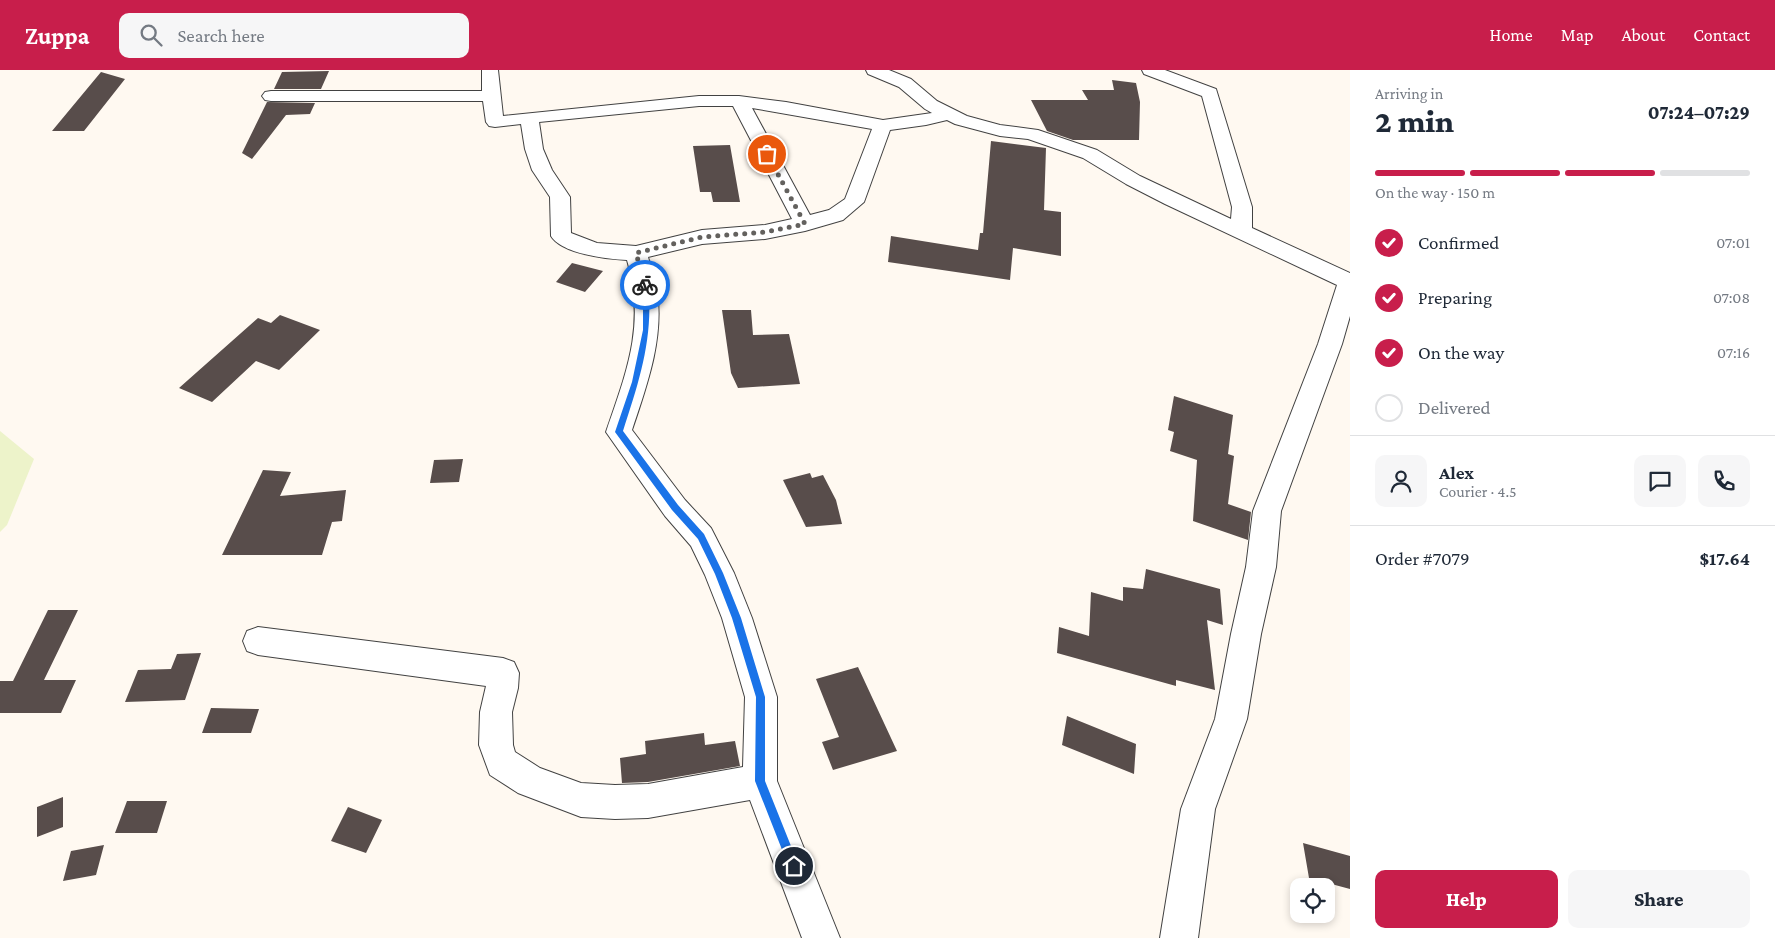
<!DOCTYPE html>
<html lang="en">
<head>
<meta charset="utf-8">
<style>
  :root { --surface:#fff; --page:#f6f6f7; --text:#1f2937; --muted:#747a83; --line:#e0e1e3; --accent:#c81e4b }
  body { margin:0; font-family:"Crimson Pro",serif; background:var(--page); color:var(--text); height:100vh; display:flex; flex-direction:column; font-size:19px; white-space:nowrap }
  * { box-sizing:border-box; margin:0 }
  p { font-size:16px; color:var(--muted) }
  .icon { flex:none; width:28px; height:28px; fill:none; stroke:currentColor; stroke-width:2; stroke-linecap:round; stroke-linejoin:round }
  .map { position:relative; flex:1; overflow:hidden }
  .drawer { display:flex; flex-direction:column; background:var(--surface); width:425px }
  .drawer>* { flex:none }
  .fabs { position:absolute; left:1290px; top:808px; display:grid; gap:10px }
  .fabs a { display:grid; place-items:center; width:45px; height:45px; border-radius:10px; background:var(--surface); box-shadow:0 2px 8px #0003; font-size:25px }
  .pin { position:absolute; display:grid; place-items:center; width:42px; height:42px; color:#fff; margin:-21px; border:2px solid #fff; border-radius:50%; box-shadow:0 1px 5px #0007 }
  .courier { position:absolute; display:grid; place-items:center; width:50px; height:50px; margin:-25px; border:4px solid #1a73e8; border-radius:50%; background:#fff; color:#222; box-shadow:0 1px 6px #0007 }
  .head em { font-style:normal; font-weight:800 }
  .head div { display:flex; flex-direction:column-reverse }
  .head { display:flex; align-items:center; justify-content:space-between; height:85px; padding:0 25px }
  h1 { font-size:32px; font-weight:800; line-height:38px }
  .bar { display:grid; grid-template-columns:repeat(4,1fr); gap:8px 5px; align-content:center; height:60px; padding:0 25px }
  .bar i { height:6px; border-radius:4px; background:var(--line) }
  .bar .active { background:var(--accent) }
  .bar p { grid-column:span 4 }
  .line { display:flex; align-items:center; gap:12px; padding:0 25px; border-top:1px solid var(--line) }
  .line div { flex:1 }
  .round { display:grid; place-items:center; flex:none; width:52px; height:52px; border-radius:10px; background:var(--page) }
  ol { padding:0 25px; list-style:none }
  li { display:flex; align-items:center; gap:15px; height:55px }
  li p { margin-inline-start:auto }
  li .icon { padding:5px; border-radius:50%; background:var(--accent); color:#fff; stroke-width:4 }
  li:last-child { color:var(--muted) }
  li i { width:28px; height:28px; border:2px solid var(--line); border-radius:50% }
  .action { display:flex; gap:10px; margin-top:auto; padding:10px 25px }
  .action a { flex:1; height:58px; border-radius:10px; background:var(--accent); color:#fff; font-size:20px; font-weight:800; line-height:58px; text-align:center }
  .action a+a { background:var(--page); color:var(--text) }
  header { display:flex; align-items:center; gap:30px; box-sizing:border-box; height:70px; padding:0 25px; background:var(--accent); color:#fff }
  header strong { font-size:24px }
  nav { display:flex; gap:28px; margin-inline-start:auto; font-size:18px }
  .search { width:350px; height:45px; background:var(--page); display:flex; align-items:center; gap:12px; box-sizing:border-box; padding:0 18px; border-radius:10px; color:var(--muted); font-size:19px }
  main { display:flex; flex:1; min-height:0 }
  .map>svg:first-child { display:block }
  .pitch { fill:#edf3ca }
  .building { fill:#584d4b }
  .lines { fill:none; stroke-linecap:round; stroke-linejoin:round }
  .minor-casing { stroke:#424242; stroke-width:2 }
  .minor { fill:#fff; fill-rule:evenodd }
  .route { fill:#1a73e8 }
  .done { stroke:#63615e; stroke-width:5; stroke-dasharray:0 9 }
</style>
</head>
<body>
<header>
<strong>Zuppa</strong>
<div class="search"><svg class="icon" aria-label="search" viewBox="0 0 24 24"><circle cx="10" cy="10" r="6"/><path d="M15 15l6 6"/></svg>Search here</div>
<nav><a>Home</a><a>Map</a><a>About</a><a>Contact</a></nav>
</header>
<main>
<div class="map">
<svg width="1350" height="868" viewBox="0 0 1350 868">
  <rect width="100%" height="100%" fill="#fff9f1"/>
  <!-- pitch -->
  <path class="pitch" d="M 0,361 L 34,389 L 7,455 L 0,462 Z"/>
  <!-- building -->
  <path class="building" d="M 329,1 L 321,19 L 274,19 L 282,2 Z
    M 101,2 L 125,9 L 84,61 L 52,61 Z
    M 1112,10 L 1136,13 L 1140,32 L 1139,70 L 1073,70 L 1047,61 L 1031,30 L 1088,30 L 1082,20 L 1114,20 Z
    M 267,32 L 315,33 L 310,44 L 286,45 L 252,89 L 242,83 Z
    M 991,71 L 1046,78 L 1044,140 L 1061,142 L 1061,186 L 1013,178 L 1010,210 L 888,192 L 891,166 L 978,180 L 980,163 L 983,163 Z
    M 730,75 L 740,132 L 713,132 L 711,122 L 700,122 L 693,76 Z
    M 572,193 L 603,201 L 585,222 L 556,212 Z
    M 722,240 L 751,240 L 753,265 L 789,264 L 800,314 L 738,318 L 731,303 Z
    M 280,245 L 320,260 L 279,300 L 256,291 L 212,332 L 179,318 L 258,248 L 271,253 Z
    M 1174,326 L 1233,345 L 1228,384 L 1234,386 L 1228,434 L 1251,442 L 1248,470 L 1193,451 L 1197,390 L 1170,381 L 1174,362 L 1168,360 Z
    M 463,389 L 459,412 L 430,413 L 434,390 Z
    M 263,400 L 291,402 L 280,426 L 346,420 L 342,451 L 332,452 L 322,485 L 222,485 Z
    M 810,403 L 812,408 L 823,405 L 836,430 L 842,454 L 806,457 L 783,410 Z
    M 1146,499 L 1220,519 L 1223,555 L 1207,550 L 1215,620 L 1176,610 L 1176,616 L 1057,583 L 1059,557 L 1089,566 L 1091,522 L 1123,531 L 1123,517 L 1143,519 Z
    M 48,540 L 78,540 L 44,610 L 76,610 L 61,643 L 0,643 L 0,611 L 13,611 Z
    M 201,583 L 185,630 L 125,632 L 138,600 L 171,599 L 177,584 Z
    M 858,597 L 897,681 L 833,700 L 822,672 L 839,667 L 816,609 Z
    M 211,638 L 259,639 L 251,663 L 202,663 Z
    M 1067,646 L 1136,674 L 1134,704 L 1062,675 Z
    M 704,663 L 705,675 L 735,671 L 740,696 L 648,712 L 622,713 L 620,688 L 646,684 L 645,671 Z
    M 63,727 L 63,757 L 37,767 L 37,737 Z
    M 127,731 L 167,731 L 157,763 L 115,763 Z
    M 348,737 L 382,750 L 366,783 L 331,771 Z
    M 1303,773 L 1350,786 L 1350,819 L 1309,808 Z
    M 104,775 L 96,805 L 63,811 L 71,781 Z"/>
  <g class="lines">
    <!-- minor casing -->
    <g class="minor-casing">
      <path id="minor" d="M 482,0 L 498,0 L 503,46 L 699,26 L 739,26 L 786,32 L 883,50 L 932,43 L 925,39 L 899,17 L 868,4 L 866,0 L 889,0 L 911,9 L 937,31 L 967,46 L 1000,55 L 1038,60 L 1097,80 L 1140,106 L 1231,149 L 1232,137 L 1202,26 L 1144,4 L 1142,0 L 1165,0 L 1216,19 L 1252,137 L 1252,158 L 1350,203 L 1350,246 L 1342,274 L 1281,441 L 1276,497 L 1261,564 L 1247,649 L 1215,739 L 1198,868 L 1160,868 L 1181,739 L 1215,649 L 1231,564 L 1246,497 L 1253,441 L 1318,274 L 1337,215 L 1165,134 L 1126,114 L 1083,88 L 1028,69 L 1000,66 L 955,54 L 947,50 L 926,55 L 890,60 L 864,132 L 843,150 L 805,161 L 765,169 L 702,174 L 648,187 C 651,198 656,209 657,221 C 664,269 647,315 632,360 L 685,430 L 711,458 L 734,503 L 752,548 L 777,627 L 777,711 L 840,868 L 802,868 L 750,730 L 648,748 L 615,749 L 581,747 L 518,723 L 490,705 L 479,675 L 480,642 L 486,616 L 258,585 L 247,581 L 243,571 L 247,561 L 258,557 L 503,588 L 514,592 L 519,603 L 518,618 L 512,642 L 513,675 L 515,682 L 540,698 L 581,713 L 615,715 L 648,714 L 743,697 L 745,627 L 722,548 L 705,505 L 691,476 L 665,446 L 606,362 C 627,301 646,254 627,190 C 607,189 562,184 551,166 L 550,127 L 532,100 L 525,79 L 521,54 L 495,57 L 489,56 L 486,52 L 483,31 L 271,31 L 265,30 L 262,26 L 265,22 L 271,21 L 482,21 ZM 699,36 L 733,36 L 792,149 L 765,155 L 702,160 L 636,176 L 597,173 L 571,163 L 570,127 L 552,100 L 543,79 L 539,52 ZM 752,38 L 872,59 L 845,129 L 829,140 L 810,145 Z"/>
    </g>
    <!-- minor -->
    <use href="#minor" class="minor"/>
  </g>
  <!-- route -->
  <path class="route" d="M 643,213 L 648,215 C 654,267 639,312 623,361 L 678,435 L 704,464 L 723,503 L 741,548 L 765,627 L 765,711 L 799,796 L 797,800 L 794,802 L 790,800 L 755,711 L 756,627 L 732,548 L 715,504 L 698,469 L 672,440 L 615,362 L 632,312 L 643,260 Z"/>
  <g class="lines">
    <!-- done -->
    <path class="done" d="M 645,215 L 636,183 L 702,167 L 766,162 L 805,154 L 767,84"/>
  </g>
</svg>
<div class="fabs">
<a><svg class="icon" aria-label="locate" viewBox="0 0 24 24"><circle cx="12" cy="12" r="6"/><path d="M12 2v4M12 18v4M2 12h4M18 12h4"/></svg></a>
</div>
<div class="pin" style="left:767px;top:84px;background:#ea580c"><svg class="icon" aria-label="bag" viewBox="0 0 24 24"><path d="M5 8h14l-1 12H6zM9 8a3 3 0 0 1 6 0"/></svg></div>
<div class="pin" style="left:794px;top:796px;background:#1f2937"><svg class="icon" aria-label="home" viewBox="0 0 24 24"><path d="M3 11l9-7 9 7M6 9v11h12V9"/></svg></div>
<div class="courier" style="left:645px;top:215px"><svg class="icon" aria-label="bike" viewBox="0 0 24 24"><circle cx="6" cy="16" r="4"/><circle cx="18" cy="16" r="4"/><path d="M6 16l4-8h5l3 8M10 8l3 8H6M13 5h3"/></svg></div>
</div>
<section class="drawer">
<div class="head"><div><h1>2 min</h1><p>Arriving in</p></div><em>07:24–07:29</em></div>
<div class="bar"><i class="active"></i><i class="active"></i><i class="active"></i><i></i><p>On the way · 150 m</p></div>
<ol>
<li><svg class="icon" aria-label="check" viewBox="0 0 24 24"><path d="M5 12l5 5 9-10"/></svg>Confirmed<p>07:01</p></li>
<li><svg class="icon" aria-label="check" viewBox="0 0 24 24"><path d="M5 12l5 5 9-10"/></svg>Preparing<p>07:08</p></li>
<li><svg class="icon" aria-label="check" viewBox="0 0 24 24"><path d="M5 12l5 5 9-10"/></svg>On the way<p>07:16</p></li>
<li><i></i>Delivered</li>
</ol>
<div class="line" style="height:90px"><a class="round"><svg class="icon" aria-label="person" viewBox="0 0 24 24"><circle cx="12" cy="8" r="4"/><path d="M4 21q1-7 8-7t8 7"/></svg></a><div><b>Alex</b><p>Courier · 4.5</p></div><a class="round"><svg class="icon" aria-label="chat" viewBox="0 0 24 24"><path d="M4 5h16v11H9l-5 4z"/></svg></a><a class="round"><svg class="icon" aria-label="phone" viewBox="0 0 24 24"><path d="M5 4h4l2 5-3 2q2 4 5 5l2-3 5 2v4C11 20 4 13 5 4z"/></svg></a></div>
<div class="line" style="height:65px"><div>Order #7079</div><b>$17.64</b></div>
<div class="action"><a>Help</a><a>Share</a></div>
</section>
</main>
</body>
</html>
